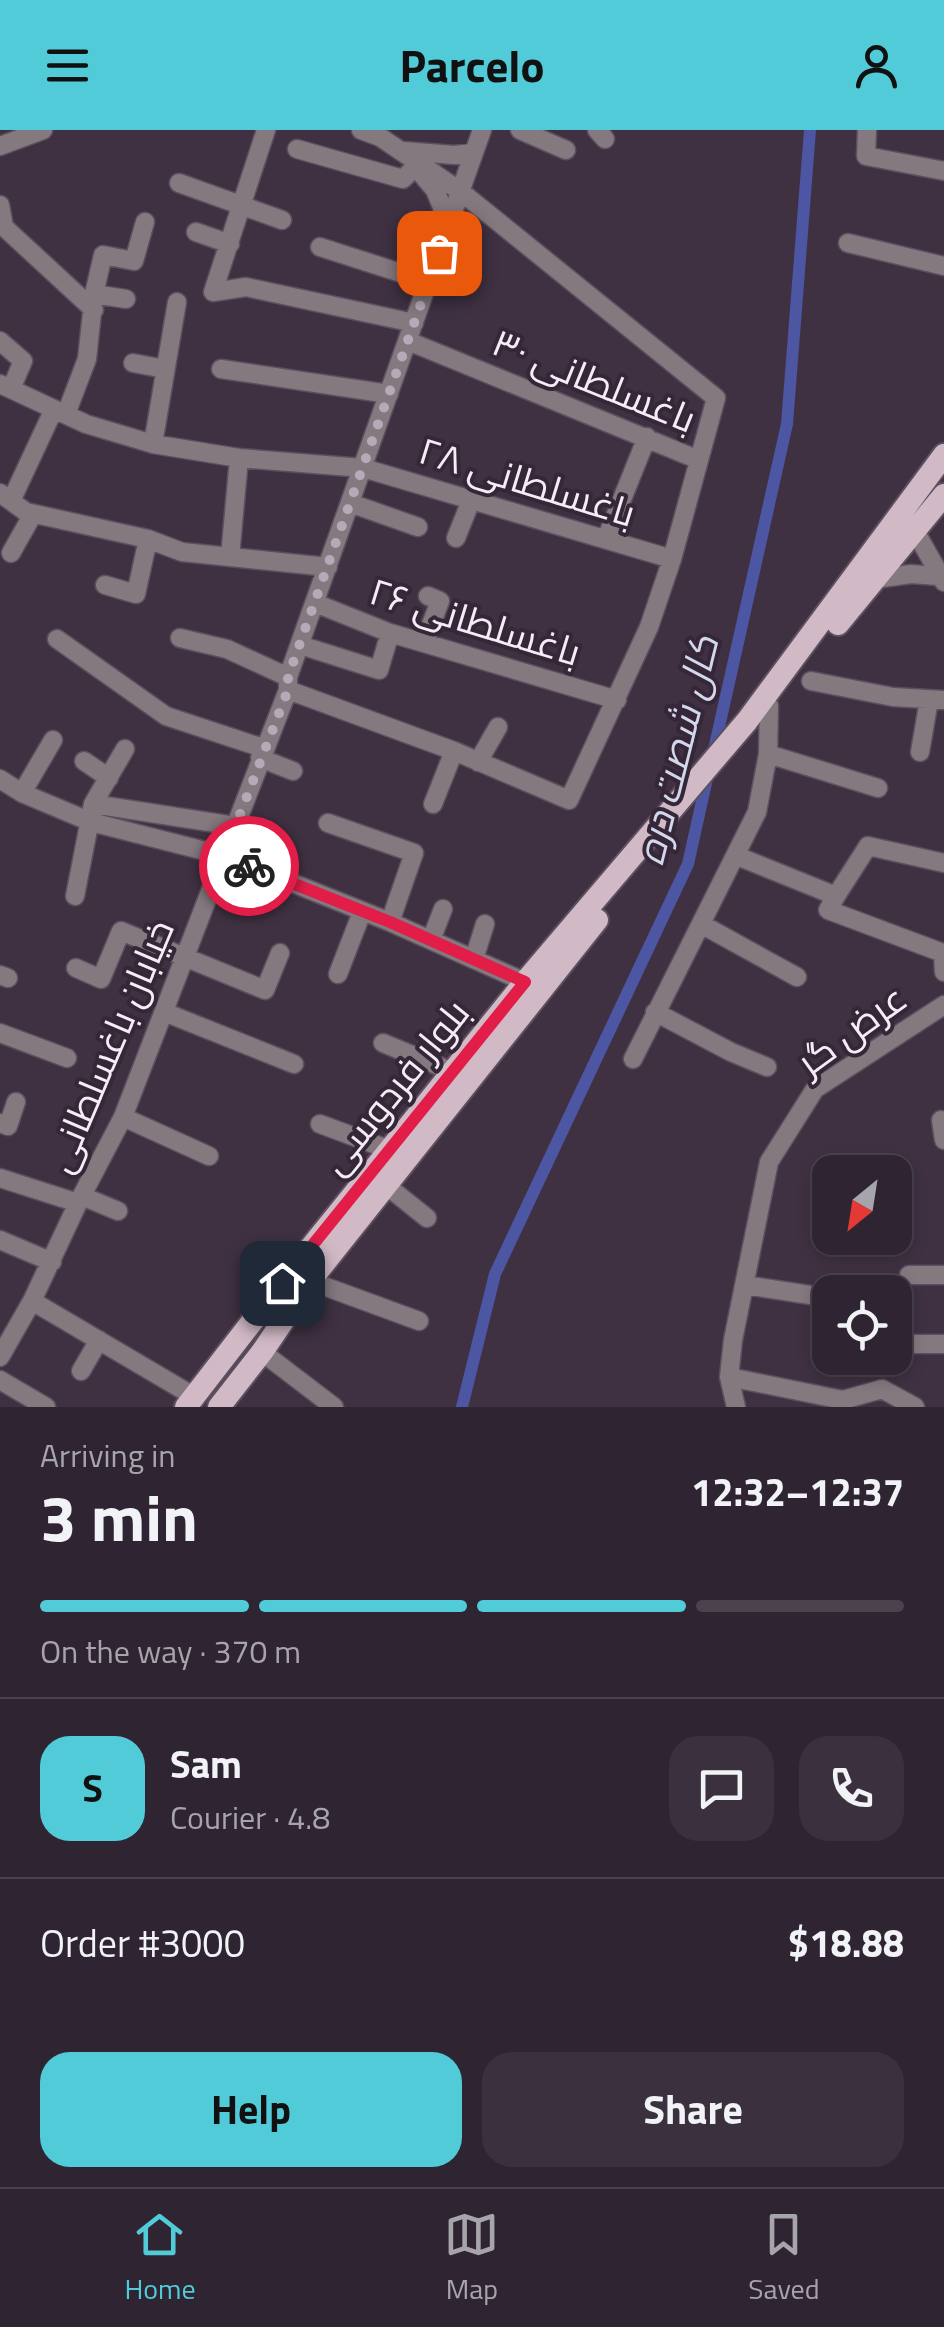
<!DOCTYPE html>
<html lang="en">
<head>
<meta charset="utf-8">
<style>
  :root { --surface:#2f2532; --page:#3b313e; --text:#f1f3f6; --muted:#a7a5ac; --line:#4a424d; --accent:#52cbd9 }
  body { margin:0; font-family:"Titillium Web",Cairo,sans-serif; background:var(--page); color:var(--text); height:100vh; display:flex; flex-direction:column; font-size:38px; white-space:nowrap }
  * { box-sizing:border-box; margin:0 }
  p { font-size:32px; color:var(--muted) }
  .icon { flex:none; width:55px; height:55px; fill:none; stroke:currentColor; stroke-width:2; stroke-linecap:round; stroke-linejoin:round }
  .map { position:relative; height:1277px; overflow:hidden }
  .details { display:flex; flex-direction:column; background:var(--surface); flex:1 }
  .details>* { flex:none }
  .needle { width:65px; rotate:210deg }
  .fabs { position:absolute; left:812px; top:1025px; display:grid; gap:20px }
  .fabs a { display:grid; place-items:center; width:100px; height:100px; border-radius:20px; background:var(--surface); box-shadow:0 5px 15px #0003,0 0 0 2px var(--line); font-size:50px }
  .pin { position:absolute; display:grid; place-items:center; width:85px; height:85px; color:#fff; margin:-42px; border-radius:20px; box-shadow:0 5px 15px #0006 }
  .courier { position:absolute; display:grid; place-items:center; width:100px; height:100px; margin:-50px; border:8px solid #e11d48; border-radius:50%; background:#fff; color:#222; box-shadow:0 2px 12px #0007 }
  .head em { font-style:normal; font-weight:700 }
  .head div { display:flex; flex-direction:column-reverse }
  .head { display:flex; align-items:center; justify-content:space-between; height:170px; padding:0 40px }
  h1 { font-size:65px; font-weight:700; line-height:75px }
  .bar { display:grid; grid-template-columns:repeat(4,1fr); gap:15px 10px; align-content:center; height:120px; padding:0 40px }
  .bar i { height:12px; border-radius:8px; background:var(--line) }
  .bar .selected { background:var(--accent) }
  .bar p { grid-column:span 4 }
  .line { display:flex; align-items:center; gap:25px; padding:0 40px; border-top:2px solid var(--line) }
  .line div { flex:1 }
  .round { display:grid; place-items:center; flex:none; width:105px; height:105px; border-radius:30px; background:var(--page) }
  .primary-button { display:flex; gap:20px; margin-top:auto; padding:20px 40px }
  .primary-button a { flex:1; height:115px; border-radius:30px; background:var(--accent); color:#111; font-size:40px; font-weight:700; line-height:115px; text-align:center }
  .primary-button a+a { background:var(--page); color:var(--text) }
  header { display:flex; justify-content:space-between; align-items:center; height:130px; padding:0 40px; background:var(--accent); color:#111; font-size:45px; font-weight:700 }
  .dock { display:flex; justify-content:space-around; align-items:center; height:140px; border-top:2px solid var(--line); background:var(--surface); font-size:28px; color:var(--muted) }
  .dock a { display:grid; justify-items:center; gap:5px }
  .dock .selected { color:var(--accent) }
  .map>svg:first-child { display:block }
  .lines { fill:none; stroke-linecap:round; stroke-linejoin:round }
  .canal { stroke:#4d56a2; stroke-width:12 }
  .minor-casing { stroke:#5c4f5f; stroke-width:21 }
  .major-casing { stroke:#5c4f5f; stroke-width:26 }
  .minor { stroke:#84797f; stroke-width:18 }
  .major { stroke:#d1bac6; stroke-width:22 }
  .done { stroke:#b5abb8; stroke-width:10; stroke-dasharray:0 18 }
  .route { stroke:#e11d48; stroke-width:12 }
  .labels { text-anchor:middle; stroke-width:8; stroke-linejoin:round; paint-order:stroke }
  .street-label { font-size:38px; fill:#f5ecf7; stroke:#352737 }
  .water-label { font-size:40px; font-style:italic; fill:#d2d7ec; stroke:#352737 }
</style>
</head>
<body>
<header><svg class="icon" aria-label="menu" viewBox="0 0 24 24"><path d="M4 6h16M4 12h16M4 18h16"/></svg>Parcelo<svg class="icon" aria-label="person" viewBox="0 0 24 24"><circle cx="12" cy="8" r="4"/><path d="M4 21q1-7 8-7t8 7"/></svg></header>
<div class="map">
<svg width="944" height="1277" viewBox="0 0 944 1277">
  <rect width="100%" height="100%" fill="#3f3142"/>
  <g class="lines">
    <!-- canal -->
    <path class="canal" d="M 713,624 L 787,294 L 810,0
      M 462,1277 L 495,1144 L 688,734 L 708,644"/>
    <!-- minor casing -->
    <g class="minor-casing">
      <path id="minor" d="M 266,0 L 213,162 L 246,157 L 414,193
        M 520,0 L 566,20
        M 597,0 L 605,9
        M 867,0 L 866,26 L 944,41
        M 0,16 L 43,0
        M 297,19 L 403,49 L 415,37
        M 403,21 L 454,25 L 473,23
        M 419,41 L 435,60 L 449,94
        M 179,53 L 282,90
        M 0,75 L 4,97 L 94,180
        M 196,102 L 230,114
        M 848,113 L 944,136
        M 320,117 L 429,152
        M 94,164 L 126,169
        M 0,211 L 23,231 L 11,259
        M 408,211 L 699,330
        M 133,233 L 165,239
        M 221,239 L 389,264
        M 0,254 L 86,294 L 153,314 L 239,328 L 363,338 L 672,429
        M 66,284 L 87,229 L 94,164 L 103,125 L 134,131 L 145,92
        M 153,314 L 177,172
        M 0,363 L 26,382 L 148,409 L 182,422 L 328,437
        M 11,371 L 54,279
        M 350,373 L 418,397
        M 915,401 L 944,452
        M 456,408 L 472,368
        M 606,409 L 647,307
        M 11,423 L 33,384
        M 230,427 L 239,328
        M 875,449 L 911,444 L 938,446
        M 105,455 L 136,464 L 148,409
        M 315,473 L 390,503 L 617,570
        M 180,508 L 227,519 L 288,547
        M 57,509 L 166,586 L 263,618
        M 424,513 L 440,471 L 428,466
        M 300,515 L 379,540 L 390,503
        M 811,551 L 893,567 L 944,570
        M 288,560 L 454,621 L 569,670 L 649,497 L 672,429 L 716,268 L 460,61 L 380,7 L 361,0
        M 920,622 L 929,570
        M 768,624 L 878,658
        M 260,628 L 293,641
        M 84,631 L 109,648
        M 478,632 L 498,597
        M 0,649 L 22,663 L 91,692 L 225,726 L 390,792 L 525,852
        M 22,663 L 53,610
        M 93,674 L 235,696
        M 433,674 L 454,621
        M 328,693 L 414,723 L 390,792
        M 737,726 L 836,766 L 828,780 L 943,823 L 944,842
        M 75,766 L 93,674 L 125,619
        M 836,766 L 868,716 L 944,733
        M 701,794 L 797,847
        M 431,810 L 443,779
        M 474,829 L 485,794
        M 76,838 L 101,849 L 121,801 L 265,860 L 280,823
        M 338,844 L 362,782
        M 0,845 L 8,848
        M 164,882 L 294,934
        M 655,882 L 731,922 L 767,937
        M 0,903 L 67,928
        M 383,913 L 453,942
        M 633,929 L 757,682 L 768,624 L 769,576
        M 123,987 L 209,1026
        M 941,990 L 944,1010
        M 0,993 L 8,996 L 16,972
        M 320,994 L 390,1020
        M 0,1048 L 78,1073
        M 387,1056 L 427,1088
        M 82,1066 L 118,1081
        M 0,1110 L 52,1132
        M 909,1145 L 944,1145
        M 310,1151 L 419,1191
        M 745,1155 L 823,1167
        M 32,1171 L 195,1267
        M 895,1214 L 944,1214
        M 262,1222 L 334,1277
        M 0,1227 L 32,1171 L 78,1073 L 123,987 L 288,560 L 288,547 L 482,0
        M 81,1241 L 99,1210
        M 729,1247 L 843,1270 L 882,1259 L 915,1277
        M 0,1250 L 46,1277
        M 736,1277 L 729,1247 L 733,1210 L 769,1032 L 815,959 L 944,875"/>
    </g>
    <!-- major casing -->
    <g class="major-casing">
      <path id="major" d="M 838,494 L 944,365
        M 186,1277 L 282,1153 L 525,852 L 747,591 L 944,325
        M 219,1277 L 262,1222 L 310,1151 L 597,790"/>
    </g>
    <!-- minor -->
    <use href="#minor" class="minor"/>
    <!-- major -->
    <use href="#major" class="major"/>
  </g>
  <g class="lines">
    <!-- done -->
    <path class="done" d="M 249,736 L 224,726 L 288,560 L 288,547 L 439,123"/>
    <!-- route -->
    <path class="route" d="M 249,736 L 390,792 L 525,852 L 282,1153"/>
  </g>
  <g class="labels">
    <!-- street labels -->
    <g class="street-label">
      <text transform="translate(594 251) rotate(22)" y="13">باغسلطانی ۳۰</text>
      <text transform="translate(527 352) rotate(17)" y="13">باغسلطانی ۲۸</text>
      <text transform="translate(475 492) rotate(17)" y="13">باغسلطانی ۲۶</text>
      <text transform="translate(852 900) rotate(-36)" y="13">عرض گر</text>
      <text transform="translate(110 916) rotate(-67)" y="13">خیابان باغسلطانی</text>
      <text transform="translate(395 957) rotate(-51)" y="13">بلوار فردوسی</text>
    </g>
    <!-- water labels -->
    <g class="water-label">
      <text transform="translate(677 620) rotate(-76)" y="14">کال شصت دره</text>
    </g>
  </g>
</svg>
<div class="fabs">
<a><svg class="needle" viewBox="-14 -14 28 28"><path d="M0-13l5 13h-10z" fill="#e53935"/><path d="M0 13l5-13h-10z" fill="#a7a5ac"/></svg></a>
<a><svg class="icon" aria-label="locate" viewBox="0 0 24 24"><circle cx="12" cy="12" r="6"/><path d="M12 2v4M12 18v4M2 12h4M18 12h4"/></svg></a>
</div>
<div class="pin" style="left:439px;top:123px;background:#ea580c"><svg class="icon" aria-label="bag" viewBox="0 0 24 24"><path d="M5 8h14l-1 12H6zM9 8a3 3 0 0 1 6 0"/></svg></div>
<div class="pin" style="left:282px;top:1153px;background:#1f2937"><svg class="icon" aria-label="home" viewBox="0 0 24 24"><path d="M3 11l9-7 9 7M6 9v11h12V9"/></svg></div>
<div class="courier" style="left:249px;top:736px"><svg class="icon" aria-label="bike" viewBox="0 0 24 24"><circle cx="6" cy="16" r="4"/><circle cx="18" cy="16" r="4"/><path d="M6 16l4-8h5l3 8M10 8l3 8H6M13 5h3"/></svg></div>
</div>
<section class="details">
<div class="head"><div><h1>3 min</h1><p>Arriving in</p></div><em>12:32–12:37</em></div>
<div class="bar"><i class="selected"></i><i class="selected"></i><i class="selected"></i><i></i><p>On the way · 370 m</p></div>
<div class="line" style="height:180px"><b class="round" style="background:var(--accent);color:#111">S</b><div><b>Sam</b><p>Courier · 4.8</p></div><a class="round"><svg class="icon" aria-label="chat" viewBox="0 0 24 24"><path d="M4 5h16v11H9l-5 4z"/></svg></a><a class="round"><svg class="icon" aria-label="phone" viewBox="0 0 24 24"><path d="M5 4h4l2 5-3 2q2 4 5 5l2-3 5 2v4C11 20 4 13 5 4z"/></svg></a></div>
<div class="line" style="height:130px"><div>Order #3000</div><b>$18.88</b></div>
<div class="primary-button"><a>Help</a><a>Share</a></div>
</section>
<nav class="dock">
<a class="selected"><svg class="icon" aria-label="home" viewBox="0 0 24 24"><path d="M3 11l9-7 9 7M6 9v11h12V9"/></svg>Home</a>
<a><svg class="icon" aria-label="map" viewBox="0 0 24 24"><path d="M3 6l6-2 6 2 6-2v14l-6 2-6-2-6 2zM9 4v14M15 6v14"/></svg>Map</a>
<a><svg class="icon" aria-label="saved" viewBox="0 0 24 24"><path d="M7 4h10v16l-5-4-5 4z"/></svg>Saved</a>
</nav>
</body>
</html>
